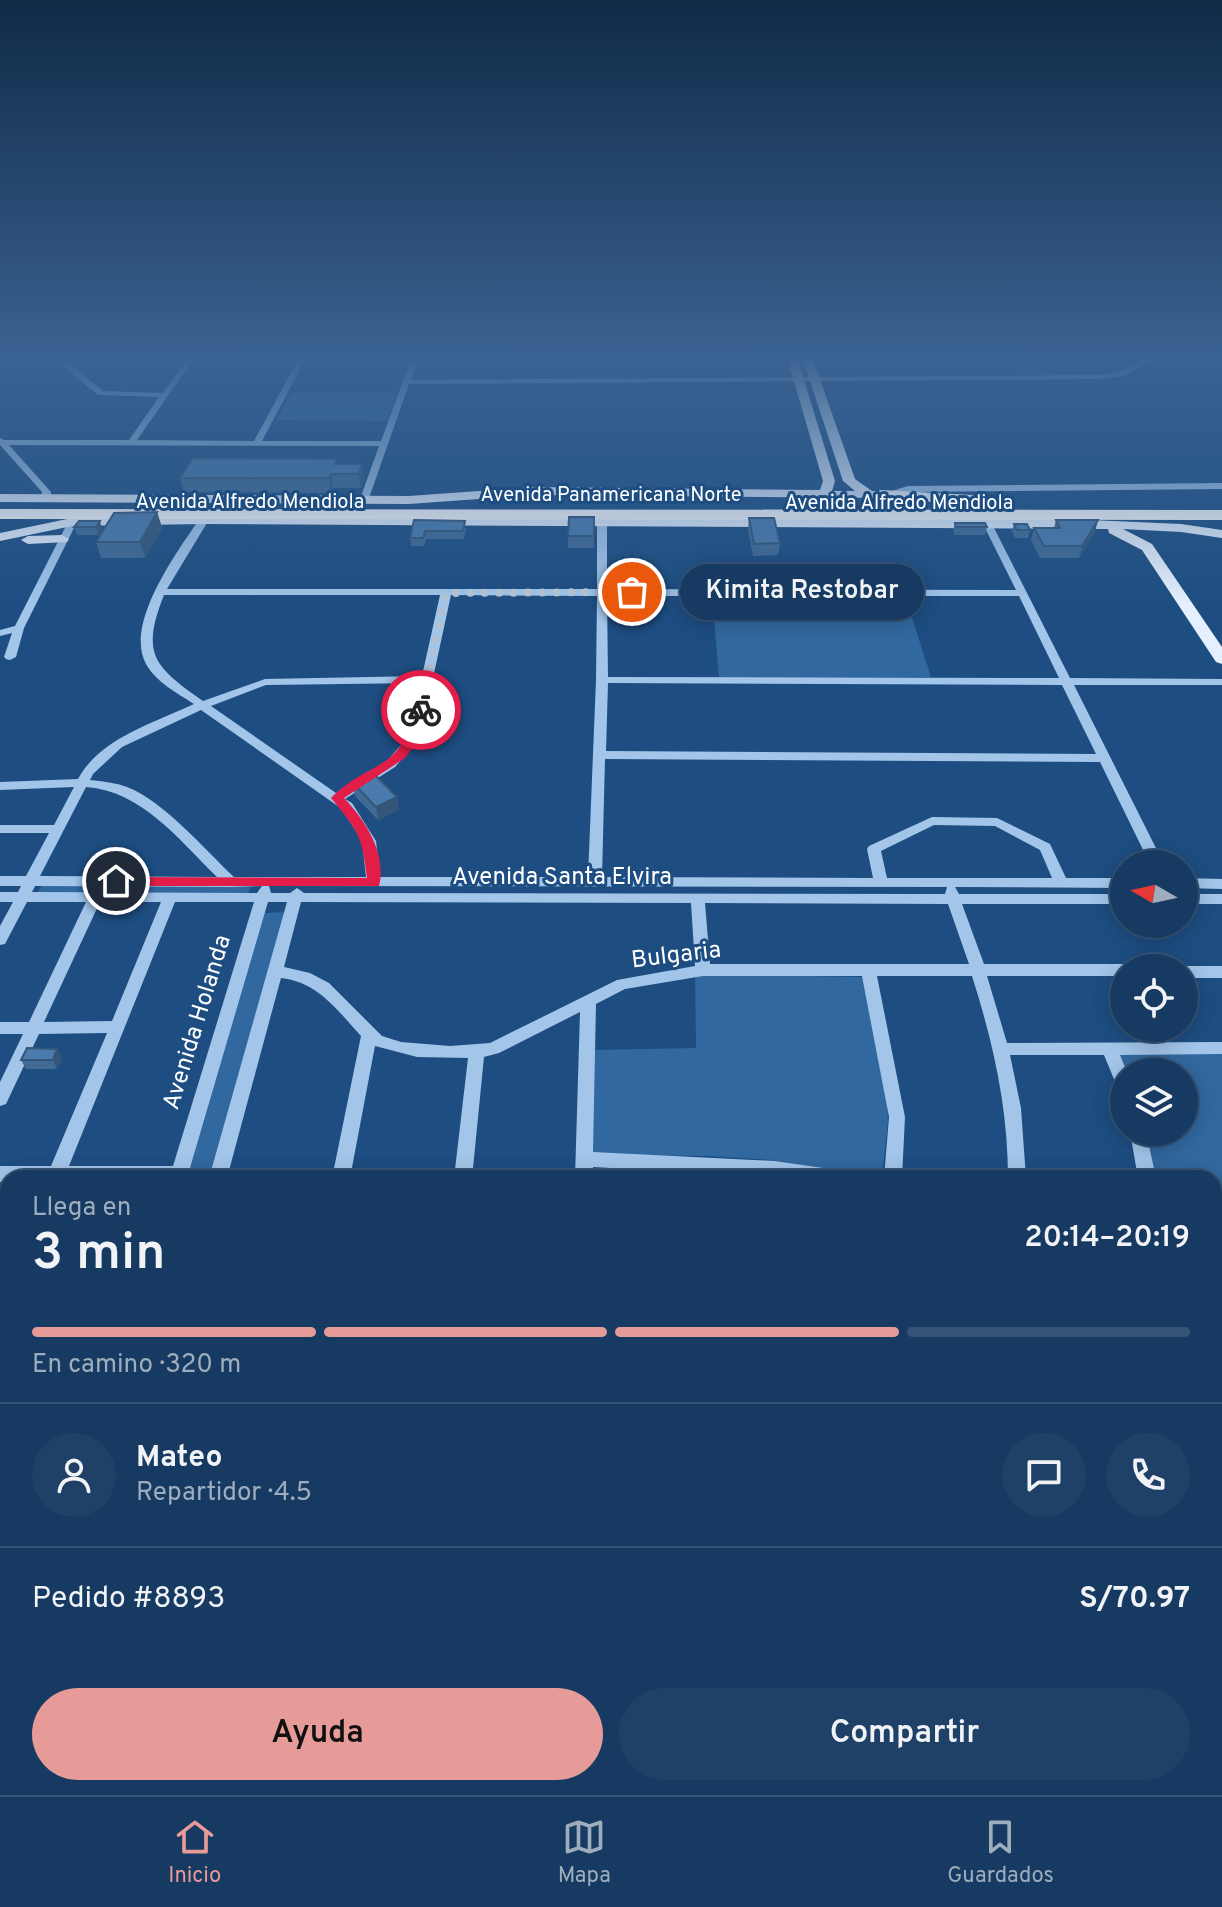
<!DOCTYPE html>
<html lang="es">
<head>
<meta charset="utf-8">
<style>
  :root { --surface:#163a61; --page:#1f4167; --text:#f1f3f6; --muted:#9eadbd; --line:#355476; --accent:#e69b98 }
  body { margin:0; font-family:Overpass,sans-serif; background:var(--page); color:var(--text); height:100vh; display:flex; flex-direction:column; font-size:30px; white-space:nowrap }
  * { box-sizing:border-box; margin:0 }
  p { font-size:26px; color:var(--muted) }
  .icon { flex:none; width:44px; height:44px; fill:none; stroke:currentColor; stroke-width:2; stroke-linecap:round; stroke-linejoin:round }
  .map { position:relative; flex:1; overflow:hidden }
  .sheet { position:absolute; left:0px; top:1170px; width:1222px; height:626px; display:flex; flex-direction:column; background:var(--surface); border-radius:24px 24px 0 0; box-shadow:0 4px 20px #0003,0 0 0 2px var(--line) }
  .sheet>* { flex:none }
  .needle { width:52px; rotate:279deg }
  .buttons { position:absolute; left:1110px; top:850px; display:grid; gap:16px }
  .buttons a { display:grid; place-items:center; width:88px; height:88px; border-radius:50%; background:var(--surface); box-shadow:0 4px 20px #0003,0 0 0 2px var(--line); font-size:40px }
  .pin { position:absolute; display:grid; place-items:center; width:68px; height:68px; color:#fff; margin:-34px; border:4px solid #fff; border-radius:50%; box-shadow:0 2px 8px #0007 }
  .courier { position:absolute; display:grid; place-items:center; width:80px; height:80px; margin:-40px; border:6px solid #e11d48; border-radius:50%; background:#fff; color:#222; box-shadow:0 2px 10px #0007 }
  .bubble { position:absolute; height:56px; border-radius:28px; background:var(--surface); box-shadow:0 4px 20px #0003,0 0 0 2px var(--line); font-size:26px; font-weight:600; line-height:56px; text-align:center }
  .head em { font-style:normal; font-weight:600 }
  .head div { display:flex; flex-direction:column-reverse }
  .head { display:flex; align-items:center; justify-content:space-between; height:136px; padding:0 32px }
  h1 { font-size:52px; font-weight:600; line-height:60px }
  .bar { display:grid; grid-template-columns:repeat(4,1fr); gap:12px 8px; align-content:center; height:96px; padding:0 32px }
  .bar i { height:10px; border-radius:6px; background:var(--line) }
  .bar .on { background:var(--accent) }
  .bar p { grid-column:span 4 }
  .line { display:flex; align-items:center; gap:20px; padding:0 32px; border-top:2px solid var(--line) }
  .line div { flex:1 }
  .round { display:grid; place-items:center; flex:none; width:84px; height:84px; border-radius:42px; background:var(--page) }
  .primary-button { display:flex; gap:16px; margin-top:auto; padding:16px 32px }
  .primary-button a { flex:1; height:92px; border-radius:48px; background:var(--accent); color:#111; font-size:32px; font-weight:600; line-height:92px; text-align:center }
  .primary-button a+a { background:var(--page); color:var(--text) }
  .dock { display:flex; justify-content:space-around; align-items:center; height:112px; border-top:2px solid var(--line); background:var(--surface); font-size:22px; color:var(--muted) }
  .dock a { display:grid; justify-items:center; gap:4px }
  .dock .on { color:var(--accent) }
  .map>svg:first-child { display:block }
  .green { fill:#31689f }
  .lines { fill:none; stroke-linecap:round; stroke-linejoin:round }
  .minor { fill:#a2c5e9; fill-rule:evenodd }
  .major { fill:#e5f0fe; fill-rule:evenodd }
  .highway { fill:#fff; fill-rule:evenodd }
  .wall { fill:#406a94 }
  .shaded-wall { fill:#345678 }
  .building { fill:#4a7bac; stroke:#345678; stroke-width:2 }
  .route { fill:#e11d48 }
  .done { stroke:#b0c1d3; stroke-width:8; stroke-dasharray:0 14.4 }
  .labels { text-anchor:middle; stroke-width:6; stroke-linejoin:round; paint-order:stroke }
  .far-street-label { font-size:20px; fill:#fff; stroke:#1d4d81 }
  .street-label { font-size:24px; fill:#fff; stroke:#1d4d81 }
</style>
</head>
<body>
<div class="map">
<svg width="1222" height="1795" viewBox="0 0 1222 1795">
  <rect width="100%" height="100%" fill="#1d4d81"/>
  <!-- green -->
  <path class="green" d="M 311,354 L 388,354 L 383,366 L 305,366 Z
    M 291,393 L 397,393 L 387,421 L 277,420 Z
    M 712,595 L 905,596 L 931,677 L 719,677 Z
    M 42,886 L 249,887 L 251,887 L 247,895 L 37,893 Z
    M 286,912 L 209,1178 L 184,1178 L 265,913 Z
    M 695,974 L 864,977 L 885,1073 L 888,1120 L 882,1178 L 771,1160 L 709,1156 L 588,1155 L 593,1050 L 696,1048 Z
    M 1118,1053 L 1222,1054 L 1222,1259 L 1214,1257 L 1214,1178 L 1153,1178 L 1144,1132 L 1184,1132 L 1184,1072 L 1125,1072 Z
    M 234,1788 L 558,1788 L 558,1795 L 233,1795 Z
    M 934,1788 L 1058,1788 L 1079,1795 L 934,1795 Z"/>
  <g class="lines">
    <!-- minor -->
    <path class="minor" d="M 63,354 L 69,354 L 68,358 L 71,365 L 103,391 L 163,393 L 191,354 L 197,354 L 137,440 L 254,441 L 301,354 L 308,354 L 262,441 L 381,441 L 413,354 L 420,354 L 411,380 L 1100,375 L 1119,372 L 1153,354 L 1162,354 L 1124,376 L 1100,379 L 409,384 L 368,501 L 360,499 L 379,446 L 9,445 L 51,492 L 51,499 L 46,502 L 41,499 L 42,492 L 0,445 L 0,438 L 4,440 L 129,440 L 159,397 L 98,395 L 65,368 L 60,358 Z
      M 1222,483 L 1222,489 L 908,492 L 883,498 L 878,495 L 908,486 Z
      M 205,511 L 213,513 L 167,589 L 597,589 L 597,521 L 602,518 L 607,521 L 607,589 L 1016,590 L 982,522 L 990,520 L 1070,678 L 1222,679 L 1222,685 L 1074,685 L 1164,864 L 1150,864 L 1100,762 L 605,759 L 602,877 L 873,878 L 867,849 L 869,846 L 932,817 L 997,818 L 1050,844 L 1066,878 L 1124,878 L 1124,888 L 955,887 L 959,894 L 1124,894 L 1124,904 L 962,904 L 984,964 L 1124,964 L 1130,968 L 1124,968 L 1124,976 L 987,976 L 1007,1043 L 1222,1042 L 1222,1054 L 1120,1055 L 1127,1072 L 1124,1072 L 1124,1091 L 1118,1089 L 1104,1055 L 1010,1055 L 1021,1108 L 1026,1178 L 1008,1178 C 1008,1108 993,1042 972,976 L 877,976 L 905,1117 L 902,1178 L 884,1178 L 889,1117 L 862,976 L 703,976 L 625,989 L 596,1004 L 593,1152 L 775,1161 L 837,1170 L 843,1173 L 846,1178 L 791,1178 L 593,1167 L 593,1178 L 575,1178 L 580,1012 L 499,1053 L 484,1057 L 472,1178 L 454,1178 L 468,1058 L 417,1057 L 375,1046 L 350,1178 L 332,1178 L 361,1036 C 337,1010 318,982 281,978 L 227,1178 L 209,1178 L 287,902 L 268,902 L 187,1178 L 8,1178 L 8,1182 L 0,1182 L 0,1166 L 51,1166 L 107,1033 L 39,1034 L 6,1104 L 0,1106 L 0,1082 L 23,1034 L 0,1034 L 0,1022 L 29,1022 L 86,902 L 27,902 L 5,944 L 0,945 L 0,926 L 13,902 L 0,902 L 0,892 L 18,892 L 21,886 L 0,886 L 0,876 L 26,876 L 49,833 L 0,833 L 0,825 L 54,825 L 74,787 L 0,790 L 0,782 L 78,779 C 100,738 154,723 194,704 C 177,693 156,682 146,664 C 123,622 182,545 205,511 ZM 164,595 L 440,595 L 422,676 L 265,679 L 203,701 C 155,667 140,655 164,595 ZM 451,595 L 597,596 L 596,680 L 588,877 L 380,877 L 376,841 L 352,803 L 345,799 L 395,767 L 420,738 ZM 607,596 L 1019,596 L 1059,678 L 608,677 ZM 421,683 L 408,737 L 387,761 L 336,793 L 211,706 L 266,685 ZM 608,683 L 1062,685 L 1096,754 L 606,751 ZM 201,710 L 342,809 L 362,841 L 366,877 L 234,877 C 205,850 164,801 127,787 C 116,783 103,781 90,780 L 93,774 L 122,747 ZM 86,787 C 142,791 179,840 217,877 L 40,876 ZM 934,825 L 995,826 L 1040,850 L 1052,878 L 887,878 L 881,851 ZM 35,886 L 231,887 L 262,886 L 257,893 L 32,892 ZM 269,886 L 947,887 L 945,894 L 304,893 L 297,888 L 290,893 L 271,893 ZM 100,902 L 161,902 L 112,1021 L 44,1022 ZM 175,902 L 254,902 L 173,1166 L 69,1166 ZM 301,902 L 691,903 L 695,966 L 617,980 L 490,1043 L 450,1046 L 401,1042 L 382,1036 L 329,983 L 310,973 L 284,967 ZM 705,903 L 948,904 L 969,964 L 710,964 Z
      M 69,520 L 77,522 L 24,628 L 16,657 L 10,660 L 6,659 L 4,657 L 12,633 L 0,636 L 0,630 L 15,626 Z
      M 1184,878 L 1222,879 L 1222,889 L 1184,888 Z
      M 1184,894 L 1222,894 L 1222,904 L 1184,904 Z
      M 1184,966 L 1222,966 L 1222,978 L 1184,978 L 1184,968 L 1179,968 Z
      M 1130,1132 L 1146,1132 L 1156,1178 L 1138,1178 Z
      M 1214,1254 L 1222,1256 L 1222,1274 L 1214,1272 Z
      M 0,1481 L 8,1481 L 8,1503 L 0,1503 Z
      M 1214,1608 L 1222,1611 L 1222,1633 L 1214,1630 Z
      M 8,1767 L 8,1788 L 18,1788 L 16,1795 L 0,1795 L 0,1770 Z
      M 35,1788 L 61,1788 L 59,1795 L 33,1795 Z
      M 210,1788 L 236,1788 L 235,1795 L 209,1795 Z
      M 559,1788 L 585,1788 L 584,1795 L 558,1795 Z
      M 730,1788 L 756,1788 L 756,1795 L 730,1795 Z
      M 1137,1788 L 1182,1788 L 1185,1795 L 1140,1795 Z"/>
    <!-- major -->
    <path class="major" d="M 786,354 L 796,354 L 835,481 L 832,491 L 855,491 L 843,481 L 801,354 L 811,354 L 855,479 L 872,491 L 886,492 L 886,498 L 534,495 L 409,504 L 0,502 L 0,494 L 409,496 L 534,487 L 820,490 L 823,481 Z
      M 204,516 L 1068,519 L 1181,524 L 1222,530 L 1222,538 L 1181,532 L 1123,529 L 1152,544 L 1222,647 L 1222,664 L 1216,662 L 1142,550 L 1109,533 L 1108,529 L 204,524 L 72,526 L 0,541 L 0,533 L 72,518 Z
      M 62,535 L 69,539 L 67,542 L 28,544 L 21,540 L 28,536 Z
      M 8,1273 L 8,1299 L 0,1300 L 0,1274 Z
      M 0,1320 L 8,1320 L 8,1346 L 0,1346 Z
      M 1214,1385 L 1222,1387 L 1222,1415 L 1214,1413 Z
      M 1214,1432 L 1222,1434 L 1222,1464 L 1214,1462 Z"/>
    <!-- highway -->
    <path class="highway" d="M 881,490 L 973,495 L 981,500 L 973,505 L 876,498 L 876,492 Z
      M 0,509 L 1222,510 L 1222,520 L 0,519 Z"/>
  </g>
  <!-- wall -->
  <path class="wall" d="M 337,464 L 362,464 L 364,478 L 361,488 L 333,488 L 331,493 L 184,492 L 180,478 Z
    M 157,512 L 162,528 L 145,558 L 101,558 L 96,542 Z
    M 594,517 L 594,548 L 568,548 L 568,536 Z
    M 749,518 L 780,543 L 778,555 L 753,556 L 748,530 Z
    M 414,520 L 466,528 L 464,539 L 426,539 L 424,546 L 411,546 L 410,538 Z
    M 1056,520 L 1095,532 L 1079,558 L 1040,558 L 1031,540 L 1034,528 L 1054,528 Z
    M 79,521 L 102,529 L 98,535 L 77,535 L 74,527 Z
    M 955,523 L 987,527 L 985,535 L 955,535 L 953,531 Z
    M 1014,524 L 1030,530 L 1028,538 L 1015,538 L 1012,531 Z
    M 353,783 L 397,797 L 399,810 L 378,820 L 355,796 Z
    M 62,1058 L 57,1069 L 26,1069 L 21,1060 Z"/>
  <!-- shaded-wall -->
  <path class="shaded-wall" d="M 362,464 L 364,478 L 361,488 L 359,474 Z
    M 331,474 L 333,488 L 331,493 L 329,478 Z
    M 157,512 L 162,528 L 145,558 L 140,542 Z
    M 1098,520 L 1095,532 L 1079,558 L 1082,546 Z
    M 100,521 L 102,529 L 98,535 L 96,527 Z
    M 397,797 L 399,810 L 378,820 L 376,807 Z
    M 57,1049 L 62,1058 L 57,1069 L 53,1060 Z"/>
  <!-- building -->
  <path class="building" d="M 193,458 L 336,459 L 335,464 L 362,464 L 359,474 L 331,474 L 329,478 L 180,478 Z
    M 157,512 L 140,542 L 96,542 L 114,513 Z
    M 569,517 L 594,517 L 594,536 L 568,536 Z
    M 749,518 L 774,518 L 780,543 L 754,544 Z
    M 414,520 L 465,521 L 463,531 L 425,531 L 423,538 L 410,538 Z
    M 1056,520 L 1098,520 L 1082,546 L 1044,546 L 1034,528 L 1060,528 Z
    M 79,521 L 100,521 L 96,527 L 74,527 Z
    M 955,523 L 985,523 L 987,527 L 956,527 Z
    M 1014,524 L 1027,524 L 1030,530 L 1017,530 Z
    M 371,771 L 397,797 L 376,807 L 353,783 Z
    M 27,1048 L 57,1049 L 53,1060 L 21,1060 Z"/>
  <!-- sky -->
  <linearGradient id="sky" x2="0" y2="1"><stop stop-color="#102a47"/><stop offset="0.59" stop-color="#3a6292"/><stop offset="1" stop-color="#3a6292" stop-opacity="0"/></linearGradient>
  <rect width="1222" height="605" fill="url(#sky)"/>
  <!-- route -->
  <path class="route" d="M 421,706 L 427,710 L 420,738 L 405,758 L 344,798 C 366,821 387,854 379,886 L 116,886 L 110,881 L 116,877 L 367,878 C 362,835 358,831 331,798 C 370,759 399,774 416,710 Z"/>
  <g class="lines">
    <!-- done -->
    <path class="done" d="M 421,710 L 446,593 L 632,592"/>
  </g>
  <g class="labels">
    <!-- far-street labels -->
    <g class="far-street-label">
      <text x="611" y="501">Avenida Panamericana Norte</text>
      <text x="250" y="508">Avenida Alfredo Mendiola</text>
      <text x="899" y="509">Avenida Alfredo Mendiola</text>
    </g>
    <!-- street labels -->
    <g class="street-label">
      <text x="562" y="884">Avenida Santa Elvira</text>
      <text transform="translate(676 954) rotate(-7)" y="8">Bulgaria</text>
      <text transform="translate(196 1022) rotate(-73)" y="8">Avenida Holanda</text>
    </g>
  </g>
</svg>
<div class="buttons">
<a><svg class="needle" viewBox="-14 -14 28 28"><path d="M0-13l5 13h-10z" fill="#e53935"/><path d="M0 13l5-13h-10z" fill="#9eadbd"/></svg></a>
<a><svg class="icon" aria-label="locate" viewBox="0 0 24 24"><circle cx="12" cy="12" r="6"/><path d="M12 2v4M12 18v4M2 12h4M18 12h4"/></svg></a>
<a><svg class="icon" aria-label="layers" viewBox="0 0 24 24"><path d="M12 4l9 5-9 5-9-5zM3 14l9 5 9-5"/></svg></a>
</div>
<div class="pin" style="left:632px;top:592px;background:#ea580c"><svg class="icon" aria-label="bag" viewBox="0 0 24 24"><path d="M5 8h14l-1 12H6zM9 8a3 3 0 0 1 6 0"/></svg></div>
<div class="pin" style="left:116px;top:881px;background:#1f2937"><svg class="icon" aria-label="home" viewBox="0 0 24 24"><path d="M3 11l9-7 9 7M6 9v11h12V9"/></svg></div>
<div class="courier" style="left:421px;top:710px"><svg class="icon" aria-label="bike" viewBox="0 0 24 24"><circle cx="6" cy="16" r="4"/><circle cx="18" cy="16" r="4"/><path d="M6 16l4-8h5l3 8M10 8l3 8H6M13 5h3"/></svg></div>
<div class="bubble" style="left:680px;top:564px;width:244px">Kimita Restobar</div>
<section class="sheet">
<div class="head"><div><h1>3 min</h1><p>Llega en</p></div><em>20:14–20:19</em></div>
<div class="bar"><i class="on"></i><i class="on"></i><i class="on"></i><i></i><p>En camino · 320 m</p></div>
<div class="line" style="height:144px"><a class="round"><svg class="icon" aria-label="person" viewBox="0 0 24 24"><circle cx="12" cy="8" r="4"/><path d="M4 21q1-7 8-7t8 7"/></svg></a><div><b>Mateo</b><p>Repartidor · 4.5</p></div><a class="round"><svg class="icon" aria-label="chat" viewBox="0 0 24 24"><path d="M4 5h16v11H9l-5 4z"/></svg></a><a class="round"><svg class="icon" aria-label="phone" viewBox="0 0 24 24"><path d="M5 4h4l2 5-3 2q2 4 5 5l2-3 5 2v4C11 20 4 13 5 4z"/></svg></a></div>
<div class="line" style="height:104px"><div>Pedido #8893</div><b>S/70.97</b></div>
<div class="primary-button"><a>Ayuda</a><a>Compartir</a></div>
</section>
</div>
<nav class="dock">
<a class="on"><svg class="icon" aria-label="home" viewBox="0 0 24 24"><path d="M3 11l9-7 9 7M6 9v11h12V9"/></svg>Inicio</a>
<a><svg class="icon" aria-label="map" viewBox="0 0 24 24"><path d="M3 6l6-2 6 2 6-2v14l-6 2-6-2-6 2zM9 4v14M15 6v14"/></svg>Mapa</a>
<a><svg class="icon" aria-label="saved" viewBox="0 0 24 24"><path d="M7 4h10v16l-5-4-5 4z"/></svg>Guardados</a>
</nav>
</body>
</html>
